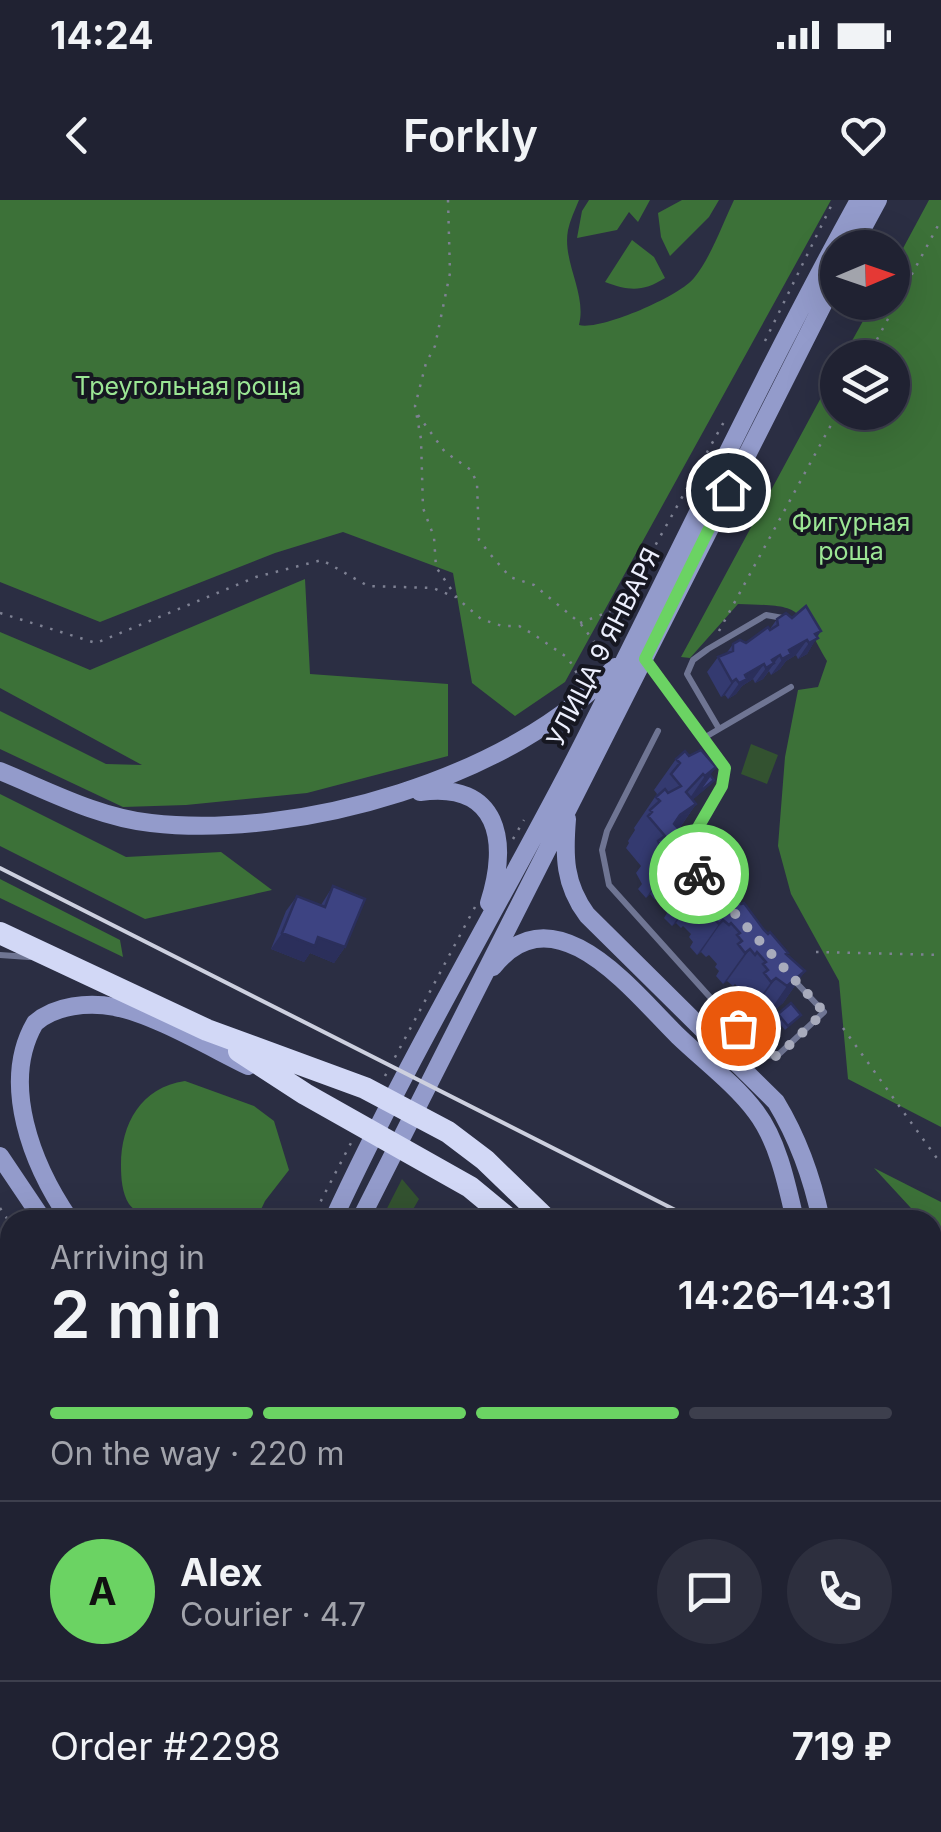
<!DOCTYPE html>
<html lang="en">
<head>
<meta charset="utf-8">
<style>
  :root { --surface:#202232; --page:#2d2f3e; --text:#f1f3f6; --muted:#a2a4ac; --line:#3d3f4d; --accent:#6bd363 }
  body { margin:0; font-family:Inter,sans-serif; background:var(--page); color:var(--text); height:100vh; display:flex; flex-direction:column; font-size:38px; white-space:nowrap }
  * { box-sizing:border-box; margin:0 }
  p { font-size:32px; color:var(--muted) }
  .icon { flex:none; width:55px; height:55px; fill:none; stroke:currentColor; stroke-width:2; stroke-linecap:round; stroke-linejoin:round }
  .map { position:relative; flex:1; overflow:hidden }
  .side { position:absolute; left:0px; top:1010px; width:942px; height:622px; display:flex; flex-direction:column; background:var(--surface); border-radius:30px 30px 0 0; box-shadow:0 10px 40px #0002,0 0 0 2px var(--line) }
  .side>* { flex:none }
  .needle { width:65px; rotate:88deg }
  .fabs { position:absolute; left:820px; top:30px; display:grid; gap:20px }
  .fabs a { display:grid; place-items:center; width:90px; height:90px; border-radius:50%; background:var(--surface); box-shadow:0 10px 40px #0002,0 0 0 2px var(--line); font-size:50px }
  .pin { position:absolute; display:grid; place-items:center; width:85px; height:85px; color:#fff; margin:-42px; border:5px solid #fff; border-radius:50%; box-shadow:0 2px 10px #0007 }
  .courier { position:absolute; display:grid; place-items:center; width:100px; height:100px; margin:-50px; border:8px solid #6bd363; border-radius:50%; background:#fff; color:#222; box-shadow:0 2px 12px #0007 }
  .summary em { font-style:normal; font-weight:600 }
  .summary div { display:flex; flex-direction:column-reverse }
  .summary { display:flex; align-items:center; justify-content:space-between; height:170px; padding:0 50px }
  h1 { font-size:65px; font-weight:600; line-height:75px }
  .bar { display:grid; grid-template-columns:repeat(4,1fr); gap:15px 10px; align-content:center; height:120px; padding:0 50px }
  .bar i { height:12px; border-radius:8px; background:var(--line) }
  .bar .current { background:var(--accent) }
  .bar p { grid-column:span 4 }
  .line { display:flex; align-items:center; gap:25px; padding:0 50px; border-top:2px solid var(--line) }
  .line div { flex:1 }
  .round { display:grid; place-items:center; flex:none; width:105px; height:105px; border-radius:52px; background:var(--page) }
  .status { display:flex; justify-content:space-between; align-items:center; height:70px; padding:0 50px; background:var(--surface); direction:ltr }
  .status svg { height:28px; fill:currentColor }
  header { display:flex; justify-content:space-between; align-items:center; height:130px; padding:0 50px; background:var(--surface); font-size:45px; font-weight:600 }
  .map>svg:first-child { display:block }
  .built { fill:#343852 }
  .green { fill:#335230 }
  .forest { fill:#3c7138 }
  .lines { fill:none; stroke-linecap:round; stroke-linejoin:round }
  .path { stroke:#7e8193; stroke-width:2.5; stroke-dasharray:2.5 8; stroke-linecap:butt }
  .lane { stroke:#6f7593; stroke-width:6 }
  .secondary { stroke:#939bcb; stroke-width:18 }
  .highway { stroke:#d2d8f6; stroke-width:22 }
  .rail { stroke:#cdd0df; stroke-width:4 }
  .wall { fill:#343a70 }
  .shaded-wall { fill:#2b2f5b }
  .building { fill:#3d4382; stroke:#2b2f5b; stroke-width:2.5 }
  .done { stroke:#a8abbc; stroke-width:10; stroke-dasharray:0 18 }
  .route { stroke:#6bd363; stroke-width:12 }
  .labels { text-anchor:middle; stroke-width:8; stroke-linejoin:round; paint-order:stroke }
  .park-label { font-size:25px; fill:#9be694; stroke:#161721 }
  .street-label { font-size:25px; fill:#eceffd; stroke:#161721 }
</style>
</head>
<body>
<div class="status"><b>14:24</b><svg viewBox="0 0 49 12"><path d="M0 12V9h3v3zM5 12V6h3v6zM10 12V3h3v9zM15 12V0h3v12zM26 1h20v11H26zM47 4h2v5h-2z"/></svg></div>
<header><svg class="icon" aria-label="back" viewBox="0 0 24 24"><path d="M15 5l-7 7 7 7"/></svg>Forkly<svg class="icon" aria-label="heart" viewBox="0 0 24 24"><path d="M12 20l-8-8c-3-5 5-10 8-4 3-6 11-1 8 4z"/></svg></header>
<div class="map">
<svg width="941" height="1632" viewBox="0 0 941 1632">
  <rect width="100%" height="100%" fill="#2b2e43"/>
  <!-- built -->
  <path class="built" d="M 489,1622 L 804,1622 L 808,1632 L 484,1632 Z"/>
  <!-- green -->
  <path class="green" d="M 751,544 L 778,555 L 767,584 L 741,574 Z
    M 402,979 L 419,999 L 407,1020 L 381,1020 Z
    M 0,1049 L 10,1063 L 10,1131 L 0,1117 Z
    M 933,1375 L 941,1376 L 941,1519 L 933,1521 Z"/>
  <!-- forest -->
  <path class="forest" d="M 0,0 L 579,0 C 575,10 570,20 568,30 C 562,62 587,93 579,125 C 600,131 680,96 694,78 C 710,59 723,23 734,0 L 831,0 L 565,482 L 515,516 L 472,483 L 453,373 L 343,332 L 275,353 L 100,422 L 0,382 Z
    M 589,0 L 650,0 L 638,22 L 629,12 L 617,30 L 577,38 L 582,11 Z
    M 682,0 L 719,0 L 709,17 L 670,56 L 661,37 L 658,13 Z
    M 929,0 L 941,0 L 941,927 L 848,879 L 839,781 L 791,694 L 778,646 L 785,557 L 798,490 L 818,487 L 827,461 C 795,405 804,406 738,404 L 690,458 L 681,457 L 837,168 L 838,212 L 892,212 L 892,158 L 843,157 L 873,103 L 892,102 L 893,67 Z
    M 632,40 L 654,57 L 665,78 C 643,92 629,91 605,82 Z
    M 305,379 L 310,474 L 448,484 L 448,556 L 307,593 L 186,605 L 123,607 L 0,549 L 0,511 L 106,564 L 142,565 L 0,488 L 0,432 L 90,470 Z
    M 0,594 L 126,657 L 221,652 L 272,690 L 145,719 L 0,646 Z
    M 0,679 L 120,740 L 123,757 L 0,698 Z
    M 185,881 L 254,906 L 274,921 L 289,970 L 265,1001 L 256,1020 L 146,1020 C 141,1015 133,1009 129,1004 C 122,993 121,978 121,965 C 121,924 141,887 185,881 Z
    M 874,968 L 941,1002 L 941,1041 L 933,1031 L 932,1020 L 922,1020 Z
    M 932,1153 L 941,1157 L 941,1263 L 933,1259 Z
    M 653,1622 L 801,1623 L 806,1632 L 644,1632 Z"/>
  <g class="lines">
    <!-- path -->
    <path class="path" d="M 448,0 L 450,73 L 435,146 L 426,163 L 415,206 L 421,239 L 423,308 L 434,337 L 436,367 L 457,398 L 481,419 L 502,426 L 519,426 L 533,434 L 568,458 L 579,477
      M 765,141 L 834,0
      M 867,158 L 941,20
      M 418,215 L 445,252 L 471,270 L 477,283 L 479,340 L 490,354 L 510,377 L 534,385 L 580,423 L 604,455
      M 0,413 L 96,443 L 256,377 L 322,360 L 368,386 L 433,388 L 455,397
      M 580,423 L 621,407 L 725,220
      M 719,431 L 838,212
      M 513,639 L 524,620
      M 816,752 L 941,755
      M 843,828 L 941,964
      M 385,876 L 475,707
      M 0,1008 L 10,1023
      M 311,1020 L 352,941
      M 0,1135 L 10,1150
      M 0,1160 L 6,1148
      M 0,1219 L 10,1200
      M 932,1395 L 941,1396
      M 932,1496 L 941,1499
      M 73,1632 L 78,1622"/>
    <!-- lane -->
    <path class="lane" d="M 647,461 L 725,568 L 723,586 L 683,652
      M 718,527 L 687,474 L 693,460 L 708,449 L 766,415 L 783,418
      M 658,531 L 607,631 L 602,650 L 609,685 L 763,856 L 778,855 L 824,812 L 791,777
      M 702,539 L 791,487
      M 0,755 L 29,757
      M 0,1329 L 10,1309
      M 926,1622 L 930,1632
      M 151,1632 L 155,1622
      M 351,1632 L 355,1622
      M 567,1632 L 572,1622"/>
    <!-- secondary -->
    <path class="secondary" d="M 852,48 L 878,0
      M 0,571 C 49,591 97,617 151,623 C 297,640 514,578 615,467
      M 420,592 C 499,581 509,641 489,703
      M 567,619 C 564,656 564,684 587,715 L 776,902 C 799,940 812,977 821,1020
      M 493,767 C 555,688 634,793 678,836 C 703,860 735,884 756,912 C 778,941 787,985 795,1020
      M 0,956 L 43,1020
      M 70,1020 C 32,965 0,883 35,823 C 55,805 89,802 115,807 C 151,813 213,849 248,866
      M 333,1020 C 406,862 495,713 575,559 C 670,373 758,183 859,0
      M 360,1020 L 838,75
      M 932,1276 L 941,1281
      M 850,1622 L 855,1632
      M 27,1632 L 32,1622
      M 47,1632 L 51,1622"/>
    <!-- highway -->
    <path class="highway" d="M 0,733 L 207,830 L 365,888 L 448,932 L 485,960 L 547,1020
      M 239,851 L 305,894 L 470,987 L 510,1020
      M 932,1303 L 941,1304
      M 932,1322 L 941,1325"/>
    <!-- rail -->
    <path class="rail" d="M 0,668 L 695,1020
      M 932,1143 L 941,1148"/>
  </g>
  <!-- wall -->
  <path class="wall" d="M 777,419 L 817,437 L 807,454 L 798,459 L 796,455 L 786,461 L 780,469 L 771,475 L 769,471 L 763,479 L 755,483 L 753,479 L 742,486 L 736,494 L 728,499 L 725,495 L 721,497 L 707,472 L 718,457 L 726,454 L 733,444 L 746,443 L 770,429 Z
    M 676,559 L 710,575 L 711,584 L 692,600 L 696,604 L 679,629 L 683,639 L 787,755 L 805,771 L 783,803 L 765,818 L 753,810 L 749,813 L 742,805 L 745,800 L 741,796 L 743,793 L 735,784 L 733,786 L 727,781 L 723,784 L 716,776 L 719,771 L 715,767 L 717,764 L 709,755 L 706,757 L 701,752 L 697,755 L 690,747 L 693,742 L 689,737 L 691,734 L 683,726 L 681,728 L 676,723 L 672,726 L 664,718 L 667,713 L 663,709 L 665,705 L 658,697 L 655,700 L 650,694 L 646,698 L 638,689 L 642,684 L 636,673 L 641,666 L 626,648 L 629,643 L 628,641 L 635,630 L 634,628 L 657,594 L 654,590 Z
    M 333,686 L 345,747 L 334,763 L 310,753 L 304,762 L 271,749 L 286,711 L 297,696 L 321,705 Z
    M 778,814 L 801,815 L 785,830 L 775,818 Z
    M 0,1402 L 10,1407 L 10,1487 L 5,1485 L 4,1488 L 7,1508 L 0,1518 Z
    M 941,1529 L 941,1628 L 939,1628 L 932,1613 L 932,1533 Z
    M 93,1622 L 113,1622 L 107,1632 L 94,1632 L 90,1630 Z
    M 113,1622 L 134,1622 L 127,1632 L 112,1625 Z
    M 135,1622 L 149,1622 L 144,1632 L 130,1632 Z
    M 226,1622 L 346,1622 L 342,1632 L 273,1632 L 270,1630 L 269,1632 L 230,1632 L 232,1625 Z
    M 438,1622 L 484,1622 L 478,1632 L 433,1632 Z
    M 519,1622 L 559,1622 L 552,1632 L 538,1632 Z"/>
  <!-- shaded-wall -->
  <path class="shaded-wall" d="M 821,431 L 807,454 L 798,459 L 815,434 Z
    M 807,440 L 796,455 L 786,461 L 780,469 L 771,475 L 789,450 Z
    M 780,455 L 763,479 L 755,483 L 772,460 Z
    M 764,464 L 753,479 L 742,486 L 736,494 L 728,499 L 745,475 Z
    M 736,479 L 725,495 L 721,497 L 732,482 Z
    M 716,567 L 696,595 L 714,580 L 711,584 L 683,608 L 705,576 Z
    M 696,604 L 674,636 L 658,646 L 680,615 Z
    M 672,662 L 650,694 L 646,698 L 668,666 Z
    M 698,691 L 676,723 L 672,726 L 694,695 Z
    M 723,720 L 701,752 L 697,755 L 719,724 Z
    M 282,733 L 318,737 L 345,747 L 334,763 L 310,753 L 304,762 L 271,749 Z
    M 750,749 L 727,781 L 723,784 L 745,753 Z
    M 805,771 L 783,803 L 765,818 L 787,786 Z
    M 776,778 L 753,810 L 749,813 L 771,782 Z"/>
  <!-- building -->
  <path class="building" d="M 806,406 L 821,431 L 815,434 L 818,438 L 809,443 L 807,440 L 789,450 L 791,454 L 782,459 L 780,455 L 772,460 L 774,463 L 766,468 L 764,464 L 745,475 L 747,479 L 739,483 L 736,479 L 732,482 L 718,457 L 733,451 L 733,444 L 740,440 L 746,443 L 768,427 L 770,430 L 778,425 L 777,419 L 786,413 L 792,418 Z
    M 701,550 L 716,567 L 705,576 L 703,574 L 686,592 L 696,604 L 680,615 L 674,624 L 685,636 L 682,639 L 690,647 L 693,645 L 711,665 L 708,667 L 716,676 L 718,674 L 736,694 L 734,696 L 741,704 L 744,703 L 764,730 L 768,734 L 770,732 L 788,753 L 786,754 L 805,771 L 787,786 L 776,778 L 771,782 L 764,773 L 768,770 L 763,764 L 766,762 L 757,752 L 755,755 L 750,749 L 745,753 L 738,744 L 742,741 L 737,735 L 740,733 L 731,723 L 729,725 L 723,720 L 719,724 L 712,715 L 716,711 L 711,706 L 714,704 L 705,694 L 703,697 L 698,691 L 694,695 L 686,686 L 690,683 L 685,677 L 688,675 L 680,666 L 677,668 L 672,662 L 668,666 L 660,658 L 664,654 L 658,641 L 665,636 L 648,616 L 652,612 L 650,610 L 660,601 L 656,597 L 665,589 L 668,593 L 681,586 L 671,574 L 680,563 L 676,559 L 685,551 L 689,556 Z
    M 710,575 L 714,580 L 696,595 Z
    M 333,686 L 365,699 L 345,747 L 318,737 L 315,746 L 282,733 L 297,696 L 325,707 Z
    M 791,803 L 801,815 L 788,826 L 778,814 Z
    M 10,1220 L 10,1282 L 0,1301 L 0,1239 Z
    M 0,1402 L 10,1407 L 10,1462 L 0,1457 Z
    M 0,1457 L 10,1462 L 10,1476 L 4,1488 L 10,1491 L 10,1503 L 7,1508 L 0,1504 Z
    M 941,1529 L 941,1549 L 934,1532 Z
    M 137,1622 L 149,1622 L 145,1631 L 135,1626 Z
    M 169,1622 L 204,1622 L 200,1632 L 165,1632 Z
    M 319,1622 L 346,1622 L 342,1632 Z
    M 466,1622 L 484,1622 L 480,1630 Z"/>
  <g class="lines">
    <!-- done -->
    <path class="done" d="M 699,674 L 824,812 L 778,856 L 763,856 L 738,828"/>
    <!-- route -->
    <path class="route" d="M 699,674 L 682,655 L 722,586 L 725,568 L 645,459 L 728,290"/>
  </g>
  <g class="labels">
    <!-- park labels -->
    <g class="park-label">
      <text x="188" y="195">Треугольная роща</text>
      <text x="851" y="331">Фигурная<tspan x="851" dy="29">роща</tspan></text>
    </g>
    <!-- street labels -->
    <g class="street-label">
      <text transform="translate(603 447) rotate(-63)" y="9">УЛИЦА 9 ЯНВАРЯ</text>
    </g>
  </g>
</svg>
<div class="fabs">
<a><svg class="needle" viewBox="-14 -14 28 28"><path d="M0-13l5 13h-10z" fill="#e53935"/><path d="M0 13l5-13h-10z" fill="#a2a4ac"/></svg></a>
<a><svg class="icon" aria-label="layers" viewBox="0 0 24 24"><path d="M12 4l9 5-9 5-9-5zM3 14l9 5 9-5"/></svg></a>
</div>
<div class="pin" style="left:738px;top:828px;background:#ea580c"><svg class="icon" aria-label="bag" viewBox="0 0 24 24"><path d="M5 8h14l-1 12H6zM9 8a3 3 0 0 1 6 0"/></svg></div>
<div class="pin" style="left:728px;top:290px;background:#1f2937"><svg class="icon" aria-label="home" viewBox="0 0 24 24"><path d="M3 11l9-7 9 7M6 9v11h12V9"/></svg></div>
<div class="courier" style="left:699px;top:674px"><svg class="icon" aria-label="bike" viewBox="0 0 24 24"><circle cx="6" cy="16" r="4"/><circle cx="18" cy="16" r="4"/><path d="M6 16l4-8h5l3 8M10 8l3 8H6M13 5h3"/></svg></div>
<section class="side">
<div class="summary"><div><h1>2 min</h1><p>Arriving in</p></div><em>14:26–14:31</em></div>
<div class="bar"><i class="current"></i><i class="current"></i><i class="current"></i><i></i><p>On the way · 220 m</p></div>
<div class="line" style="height:180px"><b class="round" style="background:var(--accent);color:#111">A</b><div><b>Alex</b><p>Courier · 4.7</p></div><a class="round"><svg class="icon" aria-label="chat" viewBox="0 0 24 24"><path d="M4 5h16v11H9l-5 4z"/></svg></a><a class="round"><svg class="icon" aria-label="phone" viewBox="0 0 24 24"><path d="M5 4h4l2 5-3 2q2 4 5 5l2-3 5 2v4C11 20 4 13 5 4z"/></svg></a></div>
<div class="line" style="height:130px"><div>Order #2298</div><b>719 ₽</b></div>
</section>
</div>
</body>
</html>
